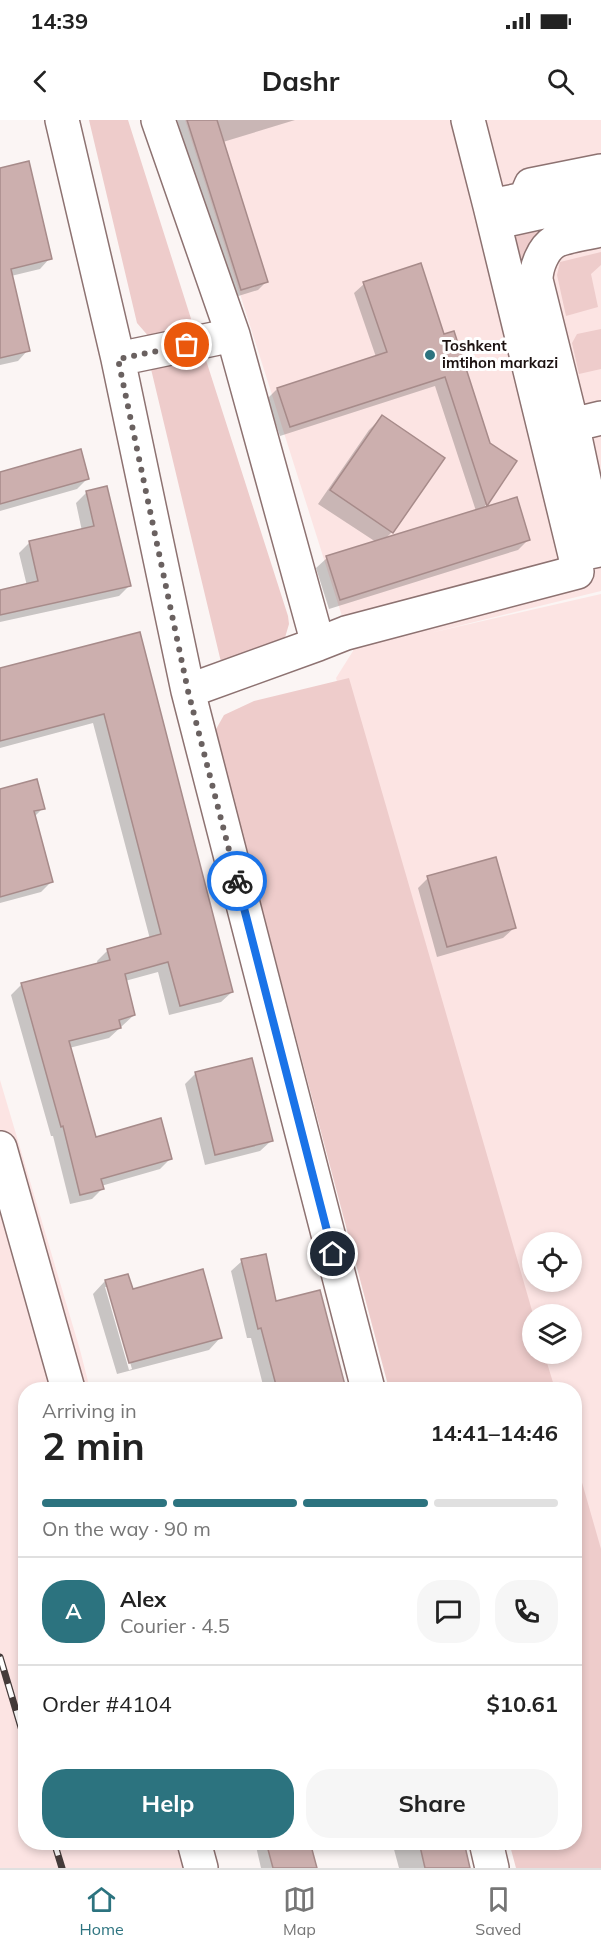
<!DOCTYPE html>
<html lang="en">
<head>
<meta charset="utf-8">
<style>
  :root { --surface:#fff; --page:#f6f6f6; --text:#222; --muted:#767676; --line:#e0e0e0; --accent:#2c737f }
  body { margin:0; font-family:Mulish,sans-serif; background:var(--page); color:var(--text); height:100vh; display:flex; flex-direction:column; font-size:22px; white-space:nowrap }
  * { box-sizing:border-box; margin:0 }
  p { font-size:20px; color:var(--muted) }
  .icon { flex:none; width:33px; height:33px; fill:none; stroke:currentColor; stroke-width:2; stroke-linecap:round; stroke-linejoin:round }
  .map { position:relative; flex:1; overflow:hidden }
  .drawer { position:absolute; left:18px; top:1262px; width:564px; height:468px; display:flex; flex-direction:column; background:var(--surface); border-radius:24px; box-shadow:0 3px 9px #0003 }
  .drawer>* { flex:none }
  .fabs { position:absolute; left:522px; top:1112px; display:grid; gap:12px }
  .fabs a { display:grid; place-items:center; width:60px; height:60px; border-radius:50%; background:var(--surface); box-shadow:0 3px 9px #0003; font-size:30px }
  .pin { position:absolute; display:grid; place-items:center; width:51px; height:51px; color:#fff; margin:-26px; border:3px solid #fff; border-radius:50%; box-shadow:0 2px 6px #0007 }
  .courier { position:absolute; display:grid; place-items:center; width:60px; height:60px; margin:-30px; border:4px solid #1a73e8; border-radius:50%; background:#fff; color:#222; box-shadow:0 2px 8px #0007 }
  .headline em { font-style:normal; font-weight:700 }
  .headline div { display:flex; flex-direction:column-reverse }
  .headline { display:flex; align-items:center; justify-content:space-between; height:102px; padding:0 24px }
  h1 { font-size:39px; font-weight:700; line-height:45px }
  .bar { display:grid; grid-template-columns:repeat(4,1fr); gap:9px 6px; align-content:center; height:72px; padding:0 24px }
  .bar i { height:8px; border-radius:4px; background:var(--line) }
  .bar .selected { background:var(--accent) }
  .bar p { grid-column:span 4 }
  .line { display:flex; align-items:center; gap:15px; padding:0 24px; border-top:2px solid var(--line) }
  .line div { flex:1 }
  .round { display:grid; place-items:center; flex:none; width:63px; height:63px; border-radius:24px; background:var(--page) }
  .cta { display:flex; gap:12px; margin-top:auto; padding:12px 24px }
  .cta a { flex:1; height:69px; border-radius:24px; background:var(--accent); color:#fff; font-size:24px; font-weight:700; line-height:69px; text-align:center }
  .cta a+a { background:var(--page); color:var(--text) }
  .status { display:flex; justify-content:space-between; align-items:center; height:42px; padding:0 30px; background:var(--surface); direction:ltr }
  .status svg { height:16px; fill:currentColor }
  header { display:flex; justify-content:space-between; align-items:center; height:78px; padding:0 24px; background:var(--surface); font-size:27px; font-weight:700 }
  .tabs { display:flex; justify-content:space-around; align-items:center; height:84px; border-top:2px solid var(--line); background:var(--surface); font-size:16px; color:var(--muted) }
  .tabs a { display:grid; justify-items:center; gap:3px }
  .tabs .selected { color:var(--accent) }
  .map>svg:first-child { display:block }
  .built { fill:#fce4e3; fill-rule:evenodd }
  .green { fill:#eecccb }
  .shadow { fill:#0003; fill-rule:evenodd }
  .building { fill:#ccafae; stroke:#a78b8a; stroke-width:1.5 }
  .lines { fill:none; stroke-linecap:round; stroke-linejoin:round }
  .minor-casing { stroke:#8d7271; stroke-width:36 }
  .minor { stroke:#fff; stroke-width:33 }
  .rail-casing { stroke:#453b3a; stroke-width:7 }
  .rail { stroke:#fff; stroke-width:4.5; stroke-dasharray:14; stroke-linecap:butt }
  .done { stroke:#6a6160; stroke-width:6; stroke-dasharray:0 10.8 }
  .route { stroke:#1a73e8; stroke-width:8 }
  .poi-dot { fill:#2c737f; stroke:#fff; stroke-width:2 }
  .labels { text-anchor:middle; stroke-width:6; stroke-linejoin:round; paint-order:stroke }
  .poi-label { font-size:15px; font-weight:bold; fill:#1c1211; stroke:#fff; text-anchor:start }
</style>
</head>
<body>
<div class="status"><b>14:39</b><svg viewBox="0 0 49 12"><path d="M0 12V9h3v3zM5 12V6h3v6zM10 12V3h3v9zM15 12V0h3v12zM26 1h20v11H26zM47 4h2v5h-2z"/></svg></div>
<header><svg class="icon" aria-label="back" viewBox="0 0 24 24"><path d="M15 5l-7 7 7 7"/></svg>Dashr<svg class="icon" aria-label="search" viewBox="0 0 24 24"><circle cx="10" cy="10" r="6"/><path d="M15 15l6 6"/></svg></header>
<div class="map">
<svg width="601" height="1748" viewBox="0 0 601 1748">
  <rect width="100%" height="100%" fill="#fbf5f4"/>
  <!-- built -->
  <path class="built" d="M 185,0 L 601,0 L 601,471 L 430,513 L 601,474 L 601,1469 L 575,1378 L 574,1269 L 543,1269 L 336,558 L 353,531 ZM 532,1122 L 572,1122 L 572,1161 L 532,1161 ZM 532,1194 L 572,1194 L 572,1233 L 532,1233 Z
    M 0,960 L 80,1230 L 90,1269 L 26,1269 L 26,1722 L 208,1722 L 215,1748 L 0,1748 Z"/>
  <!-- green -->
  <path class="green" d="M 89,0 L 128,0 L 193,205 L 174,214 L 150,218 L 137,203 Z
    M 601,91 L 523,157 L 514,112 Z
    M 601,132 L 601,145 L 591,154 L 598,187 L 566,196 L 557,155 L 560,142 Z
    M 601,209 L 601,249 L 579,254 L 572,223 L 577,214 Z
    M 205,237 L 288,496 L 289,504 L 284,521 L 221,542 L 151,249 Z
    M 349,558 L 533,1194 L 532,1233 L 544,1233 L 555,1269 L 389,1269 L 215,611 L 224,595 L 254,581 Z
    M 575,1338 L 601,1429 L 601,1748 L 516,1748 L 509,1722 L 574,1722 Z"/>
  <!-- shadow -->
  <path class="shadow" d="M 177,0 L 295,0 L 223,22 L 267,161 L 258,170 L 232,178 Z
    M 0,49 L 50,138 L 40,149 L 11,156 L 28,230 L 18,241 L 0,245 Z
    M 364,164 L 444,215 L 489,324 L 515,341 L 483,389 L 529,419 L 518,430 L 329,489 L 316,448 L 327,438 L 376,422 L 318,384 L 369,310 L 382,297 L 392,412 L 384,420 L 476,391 L 435,266 L 280,316 L 267,279 L 277,269 L 376,237 L 354,173 Z
    M 0,354 L 88,358 L 77,369 L 0,391 Z
    M 87,372 L 130,465 L 119,476 L 0,502 L 0,471 L 27,466 L 19,433 L 30,422 L 82,411 L 76,383 Z
    M 139,513 L 232,872 L 221,882 L 169,895 L 158,852 L 125,861 L 134,895 L 109,918 L 69,928 L 95,1019 L 170,1039 L 160,1049 L 101,1066 L 102,1069 L 92,1079 L 70,1084 L 53,1016 L 51,1016 L 11,875 L 21,865 L 98,845 L 97,841 L 108,830 L 150,819 L 93,603 L 0,628 L 0,550 Z
    M 0,671 L 43,688 L 34,697 L 51,762 L 41,772 L 0,783 Z
    M 428,758 L 514,808 L 503,818 L 437,837 L 418,768 Z
    M 196,953 L 271,1021 L 260,1031 L 205,1045 L 185,964 Z
    M 242,1141 L 275,1183 L 345,1269 L 264,1269 L 251,1218 L 247,1218 L 231,1151 Z
    M 105,1161 L 132,1171 L 221,1217 L 209,1230 L 117,1254 L 93,1174 ZM 105,1167 L 108,1167 L 132,1249 L 129,1250 Z
    M 255,1722 L 309,1722 L 315,1748 L 261,1748 Z
    M 392,1722 L 463,1722 L 469,1748 L 399,1748 Z"/>
  <!-- building -->
  <path class="building" d="M 187,0 L 217,0 L 268,162 L 241,170 Z
    M 29,41 L 52,139 L 11,149 L 30,231 L 0,238 L 0,48 Z
    M 421,143 L 444,214 L 454,211 L 490,323 L 517,341 L 487,386 L 445,257 L 290,307 L 277,268 L 387,232 L 363,162 Z
    M 382,295 L 445,338 L 393,413 L 330,370 Z
    M 81,329 L 89,359 L 0,384 L 0,352 Z
    M 107,366 L 131,466 L 0,495 L 0,470 L 38,461 L 29,421 L 94,406 L 86,371 Z
    M 517,377 L 530,420 L 340,480 L 326,436 Z
    M 140,512 L 233,872 L 180,886 L 168,842 L 125,854 L 135,895 L 119,900 L 121,908 L 69,921 L 96,1017 L 161,998 L 172,1039 L 101,1059 L 104,1069 L 80,1075 L 63,1006 L 61,1007 L 21,863 L 110,840 L 107,829 L 161,814 L 104,594 L 0,621 L 0,548 Z
    M 37,659 L 45,689 L 34,691 L 53,762 L 0,777 L 0,669 Z
    M 496,737 L 516,808 L 447,827 L 427,756 Z
    M 252,938 L 273,1021 L 215,1035 L 195,952 Z
    M 266,1134 L 276,1181 L 320,1170 L 346,1269 L 277,1269 L 261,1208 L 258,1209 L 241,1139 Z
    M 203,1149 L 222,1218 L 129,1243 L 105,1160 L 128,1154 L 133,1169 Z
    M 266,1722 L 310,1722 L 317,1748 L 273,1748 Z
    M 419,1722 L 464,1722 L 470,1748 L 425,1748 Z"/>
  <g class="lines">
    <!-- minor casing -->
    <g class="minor-casing">
      <path id="minor" d="M 62,0 L 118,239 L 188,571 L 368,1269
        M 158,0 L 233,215 L 318,524 L 188,571
        M 490,86 L 525,79 L 531,65 L 601,51
        M 502,101 L 601,79
        M 118,239 L 233,215
        M 572,305 L 601,298
        M 575,435 L 599,430 L 575,317 L 536,160 C 536,147 543,129 554,122 C 562,117 591,112 601,110
        M 318,524 L 346,513 L 577,452 L 575,435 L 490,86 L 468,0
        M 0,1028 L 68,1269
        M 194,1722 L 201,1748
        M 486,1722 L 492,1748"/>
    </g>
    <!-- minor -->
    <use href="#minor" class="minor"/>
    <!-- rail casing -->
    <g class="rail-casing">
      <path id="rail" d="M 0,1537 L 26,1624
        M 54,1722 L 62,1748"/>
    </g>
    <!-- rail -->
    <use href="#rail" class="rail"/>
  </g>
  <g class="lines">
    <!-- done -->
    <path class="done" d="M 187,225 L 118,239 L 188,571 L 237,761"/>
    <!-- route -->
    <path class="route" d="M 237,761 L 333,1134"/>
  </g>
  <!-- markers -->
  <circle class="poi-dot" cx="430" cy="235" r="6"/>
  <g class="labels">
    <!-- poi labels -->
    <g class="poi-label">
      <text x="442" y="231">Toshkent<tspan x="442" dy="17">imtihon markazi</tspan></text>
    </g>
  </g>
</svg>
<div class="fabs">
<a><svg class="icon" aria-label="locate" viewBox="0 0 24 24"><circle cx="12" cy="12" r="6"/><path d="M12 2v4M12 18v4M2 12h4M18 12h4"/></svg></a>
<a><svg class="icon" aria-label="layers" viewBox="0 0 24 24"><path d="M12 4l9 5-9 5-9-5zM3 14l9 5 9-5"/></svg></a>
</div>
<div class="pin" style="left:187px;top:225px;background:#ea580c"><svg class="icon" aria-label="bag" viewBox="0 0 24 24"><path d="M5 8h14l-1 12H6zM9 8a3 3 0 0 1 6 0"/></svg></div>
<div class="pin" style="left:333px;top:1134px;background:#1f2937"><svg class="icon" aria-label="home" viewBox="0 0 24 24"><path d="M3 11l9-7 9 7M6 9v11h12V9"/></svg></div>
<div class="courier" style="left:237px;top:761px"><svg class="icon" aria-label="bike" viewBox="0 0 24 24"><circle cx="6" cy="16" r="4"/><circle cx="18" cy="16" r="4"/><path d="M6 16l4-8h5l3 8M10 8l3 8H6M13 5h3"/></svg></div>
<section class="drawer">
<div class="headline"><div><h1>2 min</h1><p>Arriving in</p></div><em>14:41–14:46</em></div>
<div class="bar"><i class="selected"></i><i class="selected"></i><i class="selected"></i><i></i><p>On the way · 90 m</p></div>
<div class="line" style="height:108px"><b class="round" style="background:var(--accent);color:#fff">A</b><div><b>Alex</b><p>Courier · 4.5</p></div><a class="round"><svg class="icon" aria-label="chat" viewBox="0 0 24 24"><path d="M4 5h16v11H9l-5 4z"/></svg></a><a class="round"><svg class="icon" aria-label="phone" viewBox="0 0 24 24"><path d="M5 4h4l2 5-3 2q2 4 5 5l2-3 5 2v4C11 20 4 13 5 4z"/></svg></a></div>
<div class="line" style="height:78px"><div>Order #4104</div><b>$10.61</b></div>
<div class="cta"><a>Help</a><a>Share</a></div>
</section>
</div>
<nav class="tabs">
<a class="selected"><svg class="icon" aria-label="home" viewBox="0 0 24 24"><path d="M3 11l9-7 9 7M6 9v11h12V9"/></svg>Home</a>
<a><svg class="icon" aria-label="map" viewBox="0 0 24 24"><path d="M3 6l6-2 6 2 6-2v14l-6 2-6-2-6 2zM9 4v14M15 6v14"/></svg>Map</a>
<a><svg class="icon" aria-label="saved" viewBox="0 0 24 24"><path d="M7 4h10v16l-5-4-5 4z"/></svg>Saved</a>
</nav>
</body>
</html>
